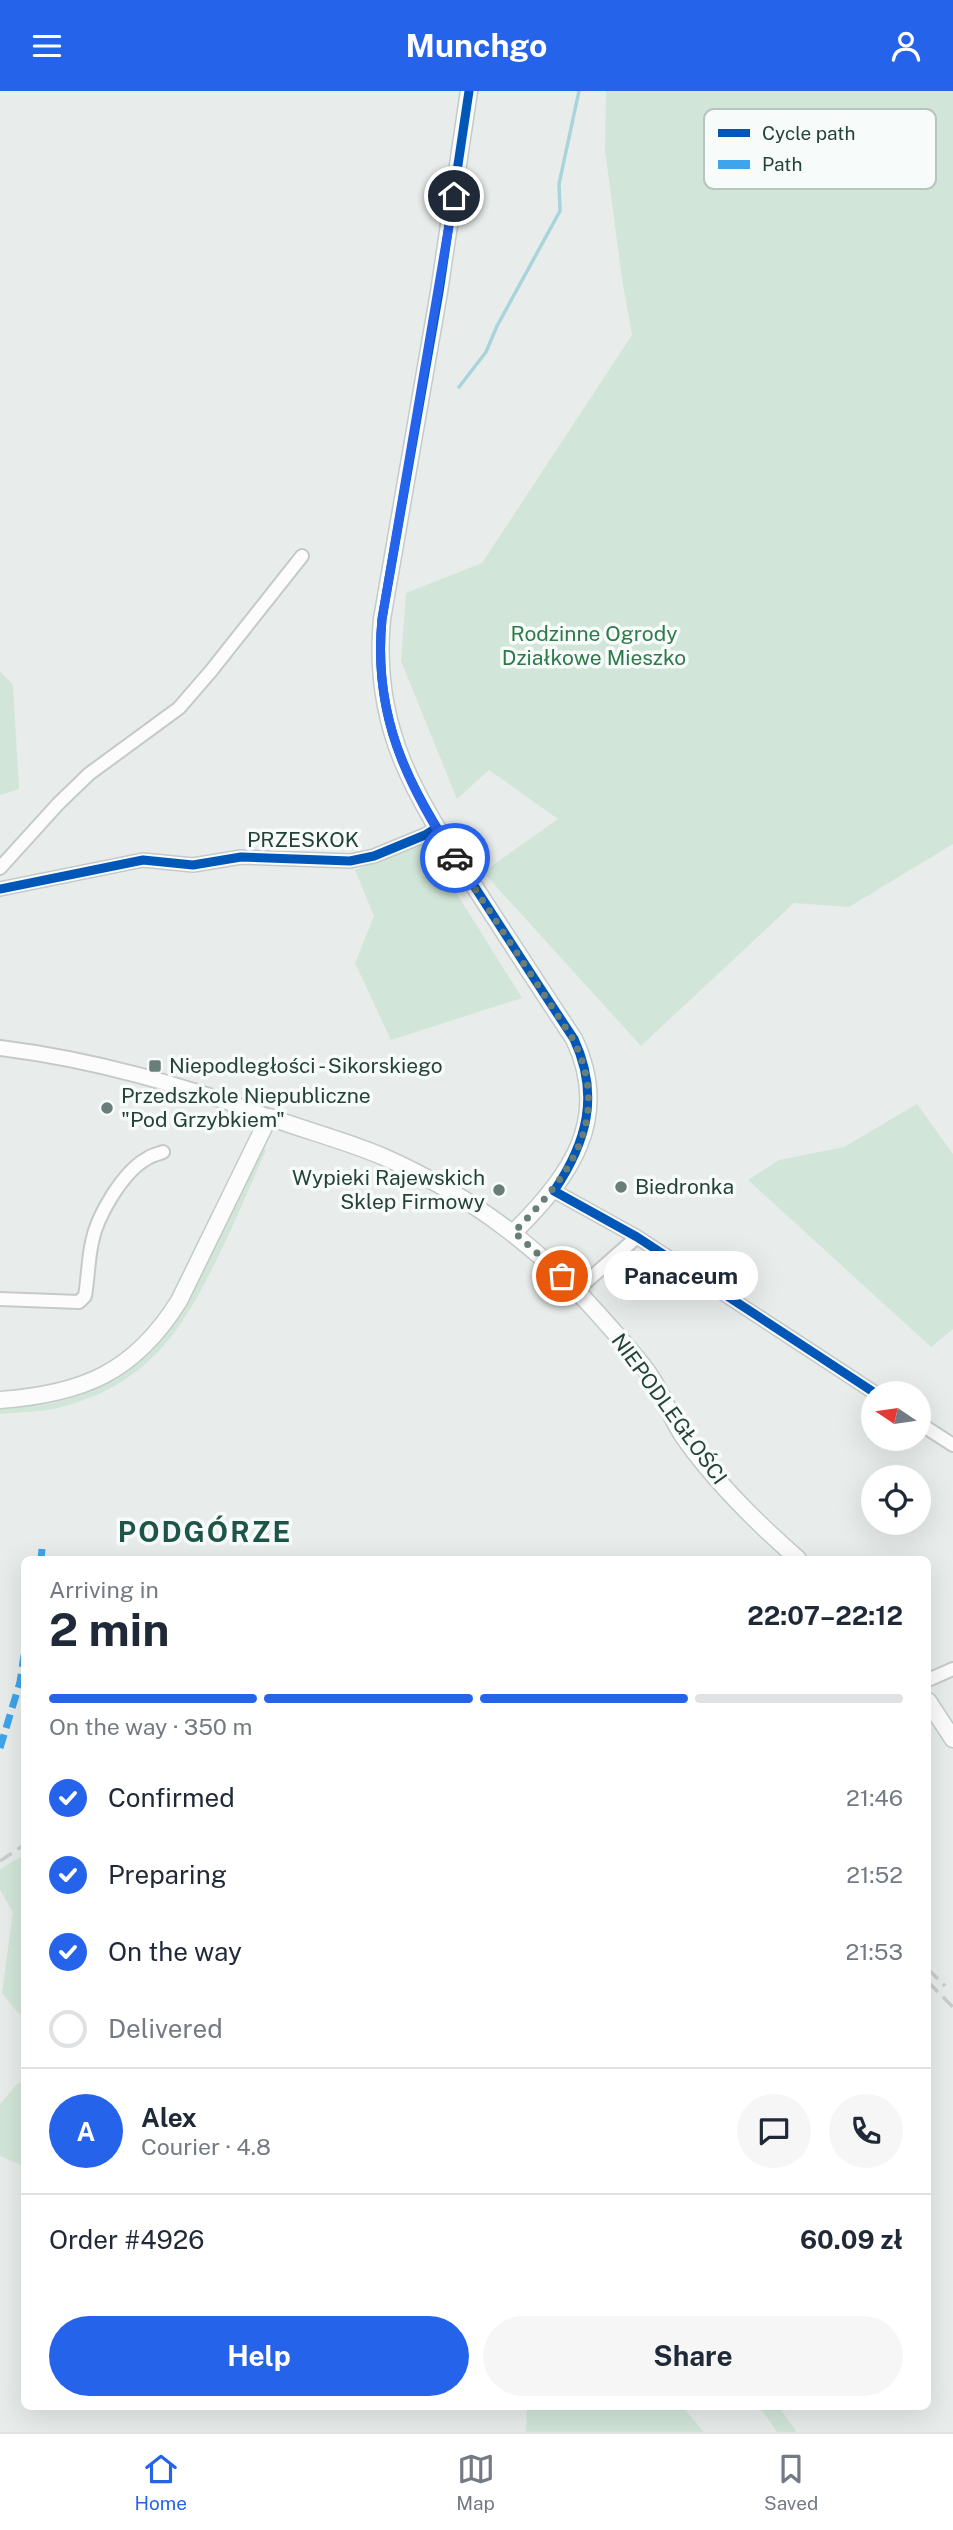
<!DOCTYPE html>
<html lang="en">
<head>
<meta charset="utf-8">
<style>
  :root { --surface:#fff; --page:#f6f6f7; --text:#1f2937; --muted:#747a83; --line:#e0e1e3; --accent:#2563eb }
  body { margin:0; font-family:"Public Sans",sans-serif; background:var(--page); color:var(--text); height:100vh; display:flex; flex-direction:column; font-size:26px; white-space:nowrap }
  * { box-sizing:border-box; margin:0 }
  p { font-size:23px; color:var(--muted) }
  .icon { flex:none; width:38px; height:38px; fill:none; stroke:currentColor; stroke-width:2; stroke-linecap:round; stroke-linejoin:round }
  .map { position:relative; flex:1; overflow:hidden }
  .sheet { position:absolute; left:21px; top:1465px; width:910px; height:854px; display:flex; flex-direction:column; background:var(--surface); border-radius:10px; box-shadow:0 7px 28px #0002 }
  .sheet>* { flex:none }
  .needle { width:46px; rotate:283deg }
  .tools { position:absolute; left:861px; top:1290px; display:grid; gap:14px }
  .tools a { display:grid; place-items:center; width:70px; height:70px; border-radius:50%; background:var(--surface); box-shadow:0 7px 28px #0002; font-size:35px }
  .pin { position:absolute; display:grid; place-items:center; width:60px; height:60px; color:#fff; margin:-30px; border:4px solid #fff; border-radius:50%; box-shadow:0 2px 7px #0007 }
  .courier { position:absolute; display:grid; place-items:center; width:70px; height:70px; margin:-35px; border:5px solid #2563eb; border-radius:50%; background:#fff; color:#222; box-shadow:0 2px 9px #0007 }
  .bubble { position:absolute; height:49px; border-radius:24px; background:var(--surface); box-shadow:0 7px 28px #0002; font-size:23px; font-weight:700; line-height:49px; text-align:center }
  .head em { font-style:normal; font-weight:700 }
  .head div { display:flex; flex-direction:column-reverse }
  .head { display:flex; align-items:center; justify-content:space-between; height:119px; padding:0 28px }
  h1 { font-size:46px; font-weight:700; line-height:52px }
  .bar { display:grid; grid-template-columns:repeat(4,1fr); gap:10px 7px; align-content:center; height:84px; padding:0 28px }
  .bar i { height:9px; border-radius:5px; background:var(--line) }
  .bar .selected { background:var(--accent) }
  .bar p { grid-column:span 4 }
  .line { display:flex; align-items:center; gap:18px; padding:0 28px; border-top:2px solid var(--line) }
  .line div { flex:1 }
  .round { display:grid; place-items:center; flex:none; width:74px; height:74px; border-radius:37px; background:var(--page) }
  ol { padding:0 28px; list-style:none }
  li { display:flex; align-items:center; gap:21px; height:77px }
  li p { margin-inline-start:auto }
  li .icon { padding:7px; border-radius:50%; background:var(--accent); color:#fff; stroke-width:4 }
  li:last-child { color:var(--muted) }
  li i { width:38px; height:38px; border:4px solid var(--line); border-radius:50% }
  .button { display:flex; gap:14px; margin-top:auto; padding:14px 28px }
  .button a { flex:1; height:80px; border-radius:42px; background:var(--accent); color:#fff; font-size:28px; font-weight:700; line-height:80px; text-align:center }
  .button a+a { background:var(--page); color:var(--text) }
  header { display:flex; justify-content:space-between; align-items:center; height:91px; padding:0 28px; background:var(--accent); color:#fff; font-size:32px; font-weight:700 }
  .menu { display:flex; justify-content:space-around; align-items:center; height:98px; border-top:2px solid var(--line); background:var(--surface); font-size:19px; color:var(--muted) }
  .menu a { display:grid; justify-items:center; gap:4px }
  .menu .selected { color:var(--accent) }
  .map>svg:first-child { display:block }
  .green { fill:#d1e6d8 }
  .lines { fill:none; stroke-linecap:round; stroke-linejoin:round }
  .stream { stroke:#a9d4db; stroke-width:3.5 }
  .minor-casing { stroke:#c5cac8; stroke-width:16 }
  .tertiary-casing { stroke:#c5cac8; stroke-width:18 }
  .secondary-casing { stroke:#c3cbc8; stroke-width:19 }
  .minor { stroke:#fcfcfc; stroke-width:12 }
  .tertiary { stroke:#fcfcfc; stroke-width:14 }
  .secondary { stroke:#fcfcfc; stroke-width:16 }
  .rail { stroke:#c9cdcc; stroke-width:3.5; stroke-dasharray:14 7; stroke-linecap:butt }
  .quiet { stroke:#3ea4ec; stroke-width:7; stroke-dasharray:14 7; stroke-linecap:butt }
  .cycleway-casing { stroke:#f7fbf9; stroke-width:13 }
  .cycleway { stroke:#0057b8; stroke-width:9 }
  .done { stroke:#697e78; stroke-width:7; stroke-dasharray:0 12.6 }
  .route { stroke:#2563eb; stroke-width:9 }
  .poi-dot { fill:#697e78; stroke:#f7fbf9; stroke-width:2.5 }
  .labels { text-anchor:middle; stroke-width:7; stroke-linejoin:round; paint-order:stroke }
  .park-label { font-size:21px; fill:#2d7a4b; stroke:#f7fbf9 }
  .street-label { font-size:21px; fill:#24423a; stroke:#f7fbf9 }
  .poi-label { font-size:21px; fill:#24423a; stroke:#f7fbf9; text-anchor:start }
  .district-label { font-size:28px; font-weight:bold; letter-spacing:2px; fill:#1f5548; stroke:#f7fbf9 }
  .key { fill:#f7fbf9; stroke:#b8c4c0; stroke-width:2 }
  .key-label { font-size:19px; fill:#24423a }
</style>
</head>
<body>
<header><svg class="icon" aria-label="menu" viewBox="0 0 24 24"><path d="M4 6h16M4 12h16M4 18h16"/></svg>Munchgo<svg class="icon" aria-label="person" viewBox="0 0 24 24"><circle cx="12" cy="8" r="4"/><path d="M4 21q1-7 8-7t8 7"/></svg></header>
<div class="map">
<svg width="953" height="2341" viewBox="0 0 953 2341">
  <rect width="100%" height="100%" fill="#e8edeb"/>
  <!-- green -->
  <path class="green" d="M 606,0 L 953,0 L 953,753 L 849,816 L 794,812 L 641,955 L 483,781 L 558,728 L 489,679 L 457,708 L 401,570 L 406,502 L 482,472 L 632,244 L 622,188 L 605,59 Z
    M 0,580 L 13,594 L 19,698 L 0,704 Z
    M 424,750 L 522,907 L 391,949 L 355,872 L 374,825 L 355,779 Z
    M 917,1013 L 953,1063 L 953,1238 L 931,1256 L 748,1089 L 779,1069 L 844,1056 Z
    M 262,1057 L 266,1059 C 250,1095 235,1131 218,1166 C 182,1239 151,1289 69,1314 C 47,1321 23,1321 0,1323 L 0,1317 C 23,1316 47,1315 69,1308 C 152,1283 182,1227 216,1154 C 231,1122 246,1089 262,1057 Z
    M 24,1764 L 24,1924 L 19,1923 L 2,1902 L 13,1821 L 0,1799 L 0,1778 Z
    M 24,1990 L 24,2075 L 0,2065 L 0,2013 L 17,1993 Z
    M 527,2315 L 682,2315 L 704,2341 L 526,2341 Z
    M 759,2315 L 778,2315 L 797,2341 L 777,2341 Z"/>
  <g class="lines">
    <!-- stream -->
    <path class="stream" d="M 459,296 L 486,261 L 497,235 L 560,120 L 559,93 L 579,0"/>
    <!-- minor casing -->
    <g class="minor-casing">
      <path id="minor" d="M 0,777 L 58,713 L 89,683 L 179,617 L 211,580 L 302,465
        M 0,798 L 143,769 L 193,774 L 241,766 L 350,770 L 374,765 L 425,744 L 436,737
        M 554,1100 L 637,1146 L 875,1302
        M 577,1199 L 637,1146
        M 0,1208 L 79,1211 L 85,1205 C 88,1188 88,1169 92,1151 C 97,1125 123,1080 148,1067 C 152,1064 158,1063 163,1061
        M 919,1332 L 953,1354
        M 928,1589 L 953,1578"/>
    </g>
    <!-- tertiary casing -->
    <g class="tertiary-casing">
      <path id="tertiary" d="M 0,957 C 89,968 185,994 269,1026"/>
    </g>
    <!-- secondary casing -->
    <g class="secondary-casing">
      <path id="secondary" d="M 469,0 L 439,201 L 382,528 C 371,643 420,712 480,804 C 511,852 542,900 574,948 C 612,1028 570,1086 514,1141
        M 0,1309 C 82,1303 134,1282 179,1210 L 269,1026 C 307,1040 347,1050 384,1066 C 474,1106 544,1160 608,1234 C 622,1250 637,1266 649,1283 C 663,1303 671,1328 685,1348 C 717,1393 757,1432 798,1468
        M 928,1610 L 953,1648"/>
    </g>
    <!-- minor -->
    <use href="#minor" class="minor"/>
    <!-- tertiary -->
    <use href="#tertiary" class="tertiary"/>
    <!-- secondary -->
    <use href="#secondary" class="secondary"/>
    <!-- rail -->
    <path class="rail" d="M 0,1770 L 24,1754
      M 928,1878 L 945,1895
      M 928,1891 L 953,1916"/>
    <!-- quiet -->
    <path class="quiet" d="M 41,1468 L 42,1458
      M 0,1657 L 20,1591 L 24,1564"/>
    <!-- cycleway casing -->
    <g class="cycleway-casing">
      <path id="cycleway" d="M 469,0 L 439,201 L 382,528 C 371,643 420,712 480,804 C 511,852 542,900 574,948 C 600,1004 587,1051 554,1100 L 637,1146 L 875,1302
        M 0,798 L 143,769 L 193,774 L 241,766 L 350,770 L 374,765 L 425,744 L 436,737"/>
    </g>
    <!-- cycleway -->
    <use href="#cycleway" class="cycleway"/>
  </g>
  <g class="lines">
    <!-- done -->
    <path class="done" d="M 455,767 L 573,948 C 613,1029 569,1085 514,1141 L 562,1185"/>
    <!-- route -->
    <path class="route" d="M 454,105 L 382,528 C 373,621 405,691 455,767"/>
  </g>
  <!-- markers -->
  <g class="poi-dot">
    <rect x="148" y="968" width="14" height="14" rx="3.5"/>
    <circle cx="107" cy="1017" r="7"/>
    <circle cx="621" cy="1096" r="7"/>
    <circle cx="499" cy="1099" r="7"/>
  </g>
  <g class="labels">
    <!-- park labels -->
    <g class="park-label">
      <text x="594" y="550">Rodzinne Ogrody<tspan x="594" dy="24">Działkowe Mieszko</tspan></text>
    </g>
    <!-- street labels -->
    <g class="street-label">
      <text x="303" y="756">PRZESKOK</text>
      <text transform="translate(669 1318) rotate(54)" y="7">NIEPODLEGŁOŚCI</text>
    </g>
    <!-- poi labels -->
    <g class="poi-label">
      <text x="169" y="982">Niepodległości - Sikorskiego</text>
      <text x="121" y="1012">Przedszkole Niepubliczne<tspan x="121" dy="24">"Pod Grzybkiem"</tspan></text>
      <text x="485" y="1094" text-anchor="end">Wypieki Rajewskich<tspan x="485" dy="24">Sklep Firmowy</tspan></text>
      <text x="635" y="1103">Biedronka</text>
    </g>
    <!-- district labels -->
    <g class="district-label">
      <text x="205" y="1451">PODGÓRZE</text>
    </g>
  </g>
  <!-- legend -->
  <rect x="704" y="18" width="232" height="80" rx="10" class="key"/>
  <rect x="718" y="38" width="32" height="8" fill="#0057b8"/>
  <rect x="718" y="69" width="32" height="9" fill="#3ea4ec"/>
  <g class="key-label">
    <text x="762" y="49">Cycle path</text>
    <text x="762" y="80">Path</text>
  </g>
</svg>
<div class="tools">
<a><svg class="needle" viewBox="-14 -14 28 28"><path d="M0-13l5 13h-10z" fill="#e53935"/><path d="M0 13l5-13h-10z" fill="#747a83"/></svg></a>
<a><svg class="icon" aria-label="locate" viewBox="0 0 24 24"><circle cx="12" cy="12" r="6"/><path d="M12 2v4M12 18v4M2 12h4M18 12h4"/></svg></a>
</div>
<div class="pin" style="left:562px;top:1185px;background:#ea580c"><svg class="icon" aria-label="bag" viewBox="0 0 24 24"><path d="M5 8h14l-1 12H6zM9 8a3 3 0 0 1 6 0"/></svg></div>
<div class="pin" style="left:454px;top:105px;background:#1f2937"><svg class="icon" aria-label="home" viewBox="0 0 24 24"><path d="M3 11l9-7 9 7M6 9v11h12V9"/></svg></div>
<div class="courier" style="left:455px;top:767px"><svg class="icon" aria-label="car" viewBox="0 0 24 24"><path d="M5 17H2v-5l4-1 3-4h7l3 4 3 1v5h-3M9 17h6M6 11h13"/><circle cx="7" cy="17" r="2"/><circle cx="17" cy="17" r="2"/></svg></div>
<div class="bubble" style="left:604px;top:1160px;width:154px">Panaceum</div>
<section class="sheet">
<div class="head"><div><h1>2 min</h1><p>Arriving in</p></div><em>22:07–22:12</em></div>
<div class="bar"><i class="selected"></i><i class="selected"></i><i class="selected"></i><i></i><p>On the way · 350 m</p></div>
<ol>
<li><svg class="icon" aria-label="check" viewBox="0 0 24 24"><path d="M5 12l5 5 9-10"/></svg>Confirmed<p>21:46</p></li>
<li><svg class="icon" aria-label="check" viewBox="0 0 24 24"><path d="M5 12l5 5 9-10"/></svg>Preparing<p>21:52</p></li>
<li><svg class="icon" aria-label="check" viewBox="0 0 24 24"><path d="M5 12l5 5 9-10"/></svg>On the way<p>21:53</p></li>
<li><i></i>Delivered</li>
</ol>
<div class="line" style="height:126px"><b class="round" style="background:var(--accent);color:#fff">A</b><div><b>Alex</b><p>Courier · 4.8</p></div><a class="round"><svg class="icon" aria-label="chat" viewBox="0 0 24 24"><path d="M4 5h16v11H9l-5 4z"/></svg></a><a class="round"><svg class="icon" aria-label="phone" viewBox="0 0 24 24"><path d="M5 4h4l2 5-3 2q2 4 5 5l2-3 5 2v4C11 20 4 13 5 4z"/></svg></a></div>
<div class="line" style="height:91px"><div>Order #4926</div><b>60.09 zł</b></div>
<div class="button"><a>Help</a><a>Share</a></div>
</section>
</div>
<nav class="menu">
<a class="selected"><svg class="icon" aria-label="home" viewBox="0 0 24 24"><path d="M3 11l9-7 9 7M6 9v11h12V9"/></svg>Home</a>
<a><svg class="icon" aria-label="map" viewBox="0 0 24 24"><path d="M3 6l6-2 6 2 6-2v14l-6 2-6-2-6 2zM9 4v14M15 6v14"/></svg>Map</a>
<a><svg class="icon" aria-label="saved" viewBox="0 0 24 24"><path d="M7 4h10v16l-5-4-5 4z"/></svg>Saved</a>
</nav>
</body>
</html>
